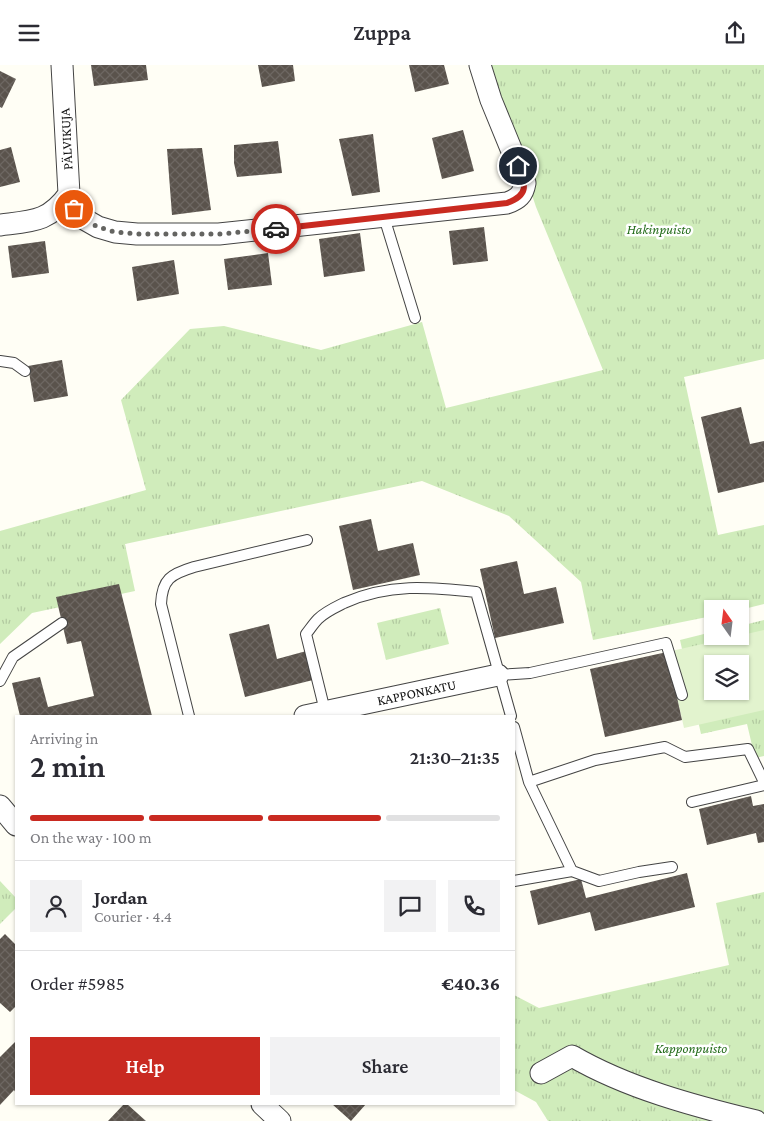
<!DOCTYPE html>
<html lang="en">
<head>
<meta charset="utf-8">
<style>
  :root { --surface:#fff; --page:#f2f2f3; --text:#2b2b33; --muted:#7c7c81; --line:#e1e1e2; --accent:#c92a21 }
  body { margin:0; font-family:"Crimson Pro",serif; background:var(--page); color:var(--text); height:100vh; display:flex; flex-direction:column; font-size:19px; white-space:nowrap }
  * { box-sizing:border-box; margin:0 }
  p { font-size:16px; color:var(--muted) }
  .icon { flex:none; width:28px; height:28px; fill:none; stroke:currentColor; stroke-width:2; stroke-linecap:round; stroke-linejoin:round }
  .map { position:relative; flex:1; overflow:hidden }
  .sheet { position:absolute; left:15px; top:650px; width:500px; height:390px; display:flex; flex-direction:column; background:var(--surface); border-radius:0px; box-shadow:0 1px 4px #0004 }
  .sheet>* { flex:none }
  .needle { width:32px; rotate:346deg }
  .tools { position:absolute; left:704px; top:535px; display:grid; gap:10px }
  .tools a { display:grid; place-items:center; width:45px; height:45px; border-radius:0px; background:var(--surface); box-shadow:0 1px 4px #0004; font-size:25px }
  .pin { position:absolute; display:grid; place-items:center; width:42px; height:42px; color:#fff; margin:-21px; border:2px solid #fff; border-radius:50%; box-shadow:0 1px 5px #0007 }
  .courier { position:absolute; display:grid; place-items:center; width:50px; height:50px; margin:-25px; border:4px solid #c92a21; border-radius:50%; background:#fff; color:#222; box-shadow:0 1px 6px #0007 }
  .head em { font-style:normal; font-weight:600 }
  .head div { display:flex; flex-direction:column-reverse }
  .head { display:flex; align-items:center; justify-content:space-between; height:85px; padding:0 15px }
  h1 { font-size:32px; font-weight:600; line-height:38px }
  .bar { display:grid; grid-template-columns:repeat(4,1fr); gap:8px 5px; align-content:center; height:60px; padding:0 15px }
  .bar i { height:6px; border-radius:4px; background:var(--line) }
  .bar .active { background:var(--accent) }
  .bar p { grid-column:span 4 }
  .line { display:flex; align-items:center; gap:12px; padding:0 15px; border-top:1px solid var(--line) }
  .line div { flex:1 }
  .round { display:grid; place-items:center; flex:none; width:52px; height:52px; border-radius:0px; background:var(--page) }
  .primary-button { display:flex; gap:10px; margin-top:auto; padding:10px 15px }
  .primary-button a { flex:1; height:58px; border-radius:0px; background:var(--accent); color:#fff; font-size:20px; font-weight:600; line-height:58px; text-align:center }
  .primary-button a+a { background:var(--page); color:var(--text) }
  header { display:flex; justify-content:space-between; align-items:center; height:65px; padding:0 15px; background:var(--surface); font-size:22px; font-weight:600 }
  .map>svg:first-child { display:block }
  .grass { fill:url(#grass-tufts); fill-rule:evenodd }
  .pitch { fill:#e2f3ce; fill-rule:evenodd }
  .building { fill:url(#building-cross-hatch) }
  .lines { fill:none; stroke-linecap:round; stroke-linejoin:round }
  .service-casing { stroke:#444; stroke-width:12 }
  .minor-casing { stroke:#444; stroke-width:23 }
  .service { stroke:#fff; stroke-width:10 }
  .minor { stroke:#fff; stroke-width:21 }
  .done { stroke:#646461; stroke-width:5; stroke-dasharray:0 9 }
  .route { stroke:#c92a21; stroke-width:6 }
  .labels { text-anchor:middle; stroke-width:5; stroke-linejoin:round; paint-order:stroke }
  .street-label { font-size:14px; fill:#111; stroke:#fff }
  .park-label { font-size:14px; font-style:italic; fill:#256d1c; stroke:#fff }
</style>
</head>
<body>
<header><svg class="icon" aria-label="menu" viewBox="0 0 24 24"><path d="M4 6h16M4 12h16M4 18h16"/></svg>Zuppa<svg class="icon" aria-label="share" viewBox="0 0 24 24"><path d="M12 15V3M7 8l5-5 5 5M5 13v7h14v-7"/></svg></header>
<div class="map">
<svg width="764" height="1056" viewBox="0 0 764 1056">
  <defs>
    <pattern id="grass-tufts" width="24" height="20" patternUnits="userSpaceOnUse" patternTransform="scale(1.25)"><rect width="24" height="20" fill="#d0ecbb"/><path d="M3 7l-1-3M5 7V3M7 7l1-3M15 17l-1-3M17 17v-4M19 17l1-3" fill="none" stroke="#b2c9a0"/></pattern>
    <pattern id="building-cross-hatch" width="8" height="8" patternUnits="userSpaceOnUse" patternTransform="scale(1.25)"><rect width="8" height="8" fill="#5a534c"/><path d="M0 0l8 8M0 8l8-8" fill="none" stroke="#6d6762"/></pattern>
  </defs>
  <rect width="100%" height="100%" fill="#fffef5"/>
  <!-- grass -->
  <path class="grass" d="M 489,0 L 764,0 L 764,294 L 684,312 L 718,470 L 764,460 L 764,539 L 740,545 L 712,544 L 712,551 L 593,575 L 581,517 L 509,451 L 422,416 L 125,479 L 135,526 L 32,548 L 0,579 L 0,466 L 146,425 L 121,335 L 190,264 L 224,261 L 321,285 L 422,257 L 446,343 L 603,305 L 536,142 Z
    M 440,543 L 449,579 L 386,595 L 377,558 Z
    M 764,555 L 764,691 L 755,693 L 747,659 L 701,669 L 680,575 L 712,567 L 712,571 L 740,571 L 740,561 ZM 712,599 L 740,599 L 740,626 L 712,626 Z
    M 0,816 L 16,833 L 16,843 L 0,859 Z
    M 764,827 L 764,1056 L 548,1056 L 536,1037 L 514,1025 L 514,930 L 539,943 L 729,900 L 716,838 Z"/>
  <!-- pitch -->
  <path class="pitch" d="M 764,565 L 764,645 L 684,663 L 667,587 ZM 712,599 L 740,599 L 740,626 L 712,626 Z"/>
  <!-- building -->
  <path class="building" d="M 91,0 L 146,0 L 148,15 L 94,21 Z
    M 258,0 L 293,0 L 295,16 L 262,22 Z
    M 409,0 L 444,0 L 449,19 L 415,27 Z
    M 0,6 L 16,14 L 2,43 L 0,42 Z
    M 463,65 L 474,106 L 442,114 L 432,73 Z
    M 373,69 L 380,127 L 352,131 L 339,74 Z
    M 278,76 L 282,108 L 237,112 L 234,98 L 234,80 Z
    M 11,82 L 20,117 L 0,122 L 0,85 Z
    M 202,83 L 211,145 L 172,150 L 167,84 Z
    M 484,162 L 488,196 L 453,200 L 449,166 Z
    M 360,168 L 365,206 L 324,212 L 319,174 Z
    M 45,176 L 49,208 L 12,213 L 8,181 Z
    M 268,188 L 272,220 L 228,225 L 224,194 Z
    M 174,195 L 179,229 L 137,236 L 132,202 Z
    M 62,295 L 68,331 L 34,337 L 28,301 Z
    M 741,342 L 750,379 L 764,376 L 764,417 L 718,428 L 701,352 Z
    M 371,454 L 378,486 L 413,478 L 420,510 L 353,525 L 339,461 Z
    M 517,496 L 524,529 L 556,522 L 564,558 L 495,573 L 480,504 Z
    M 119,519 L 152,651 L 20,651 L 12,618 L 40,612 L 48,642 L 94,631 L 81,576 L 67,579 L 56,532 Z
    M 269,559 L 277,594 L 310,585 L 317,614 L 245,632 L 229,569 Z
    M 667,587 L 682,655 L 605,672 L 590,604 Z
    M 751,731 L 753,741 L 764,739 L 764,777 L 758,778 L 756,768 L 707,780 L 699,744 Z
    M 687,808 L 695,842 L 595,866 L 590,847 L 538,860 L 530,826 L 581,814 L 586,833 Z
    M 5,869 L 16,880 L 16,941 L 10,947 L 0,938 L 0,874 Z
    M 16,976 L 16,1028 L 14,1025 L 0,1040 L 0,992 Z
    M 124,1039 L 127,1039 L 146,1056 L 108,1056 Z
    M 332,1039 L 366,1039 L 351,1056 Z"/>
  <g class="lines">
    <!-- service casing -->
    <g class="service-casing">
      <path id="service" d="M 384,152 L 415,253
        M 0,296 L 14,298 L 25,306
        M 498,610 L 530,608 L 666,578 L 682,630
        M 0,616 L 13,592 L 62,558
        M 325,646 L 306,569 C 310,564 314,558 318,554 C 325,547 336,542 344,538 C 389,518 429,522 476,527 L 511,651
        M 189,651 L 161,539 C 162,514 171,509 194,502 L 307,475
        M 514,662 L 529,717 L 595,695 L 665,682 L 685,692 L 748,684 L 764,717
        M 529,717 L 572,806 L 599,816 L 639,807 L 672,802
        M 692,737 L 764,720
        M 514,816 L 572,806"/>
    </g>
    <!-- minor casing -->
    <g class="minor-casing">
      <g id="minor">
        <path d="M 69,129 L 74,143 L 84,154 L 98,162 L 115,167 L 137,169 L 219,169 L 507,138 C 518,134 523,130 525,118 L 491,35 L 480,0"/>
        <path d="M 0,160 C 32,156 49,157 69,129 L 62,0"/>
        <path id="s1" d="M 305,651 L 498,610"/>
        <path d="M 0,741 L 16,760"/>
        <path d="M 541,1008 L 572,991 C 627,1023 694,1041 756,1056"/>
        <path d="M 262,1039 L 280,1056"/>
      </g>
    </g>
    <!-- service -->
    <use href="#service" class="service"/>
    <!-- minor -->
    <use href="#minor" class="minor"/>
  </g>
  <g class="lines">
    <!-- done -->
    <path class="done" d="M 74,144 L 84,154 L 98,162 L 115,167 L 137,169 L 219,169 L 276,164"/>
    <!-- route -->
    <path class="route" d="M 276,164 L 507,138 C 529,130 526,120 518,101"/>
  </g>
  <g class="labels">
    <!-- street labels -->
    <g class="street-label">
      <text transform="translate(66 74) rotate(-93)" y="5">PÄLVIKUJA</text>
      <text dy="5" stroke="none"><textPath href="#s1" startOffset="114">KAPPONKATU</textPath></text>
    </g>
    <!-- park labels -->
    <g class="park-label">
      <text x="659" y="169">Hakinpuisto</text>
      <text x="691" y="988">Kapponpuisto</text>
    </g>
  </g>
</svg>
<div class="tools">
<a><svg class="needle" viewBox="-14 -14 28 28"><path d="M0-13l5 13h-10z" fill="#e53935"/><path d="M0 13l5-13h-10z" fill="#7c7c81"/></svg></a>
<a><svg class="icon" aria-label="layers" viewBox="0 0 24 24"><path d="M12 4l9 5-9 5-9-5zM3 14l9 5 9-5"/></svg></a>
</div>
<div class="pin" style="left:74px;top:144px;background:#ea580c"><svg class="icon" aria-label="bag" viewBox="0 0 24 24"><path d="M5 8h14l-1 12H6zM9 8a3 3 0 0 1 6 0"/></svg></div>
<div class="pin" style="left:518px;top:101px;background:#1f2937"><svg class="icon" aria-label="home" viewBox="0 0 24 24"><path d="M3 11l9-7 9 7M6 9v11h12V9"/></svg></div>
<div class="courier" style="left:276px;top:164px"><svg class="icon" aria-label="car" viewBox="0 0 24 24"><path d="M5 17H2v-5l4-1 3-4h7l3 4 3 1v5h-3M9 17h6M6 11h13"/><circle cx="7" cy="17" r="2"/><circle cx="17" cy="17" r="2"/></svg></div>
<section class="sheet">
<div class="head"><div><h1>2 min</h1><p>Arriving in</p></div><em>21:30–21:35</em></div>
<div class="bar"><i class="active"></i><i class="active"></i><i class="active"></i><i></i><p>On the way · 100 m</p></div>
<div class="line" style="height:90px"><a class="round"><svg class="icon" aria-label="person" viewBox="0 0 24 24"><circle cx="12" cy="8" r="4"/><path d="M4 21q1-7 8-7t8 7"/></svg></a><div><b>Jordan</b><p>Courier · 4.4</p></div><a class="round"><svg class="icon" aria-label="chat" viewBox="0 0 24 24"><path d="M4 5h16v11H9l-5 4z"/></svg></a><a class="round"><svg class="icon" aria-label="phone" viewBox="0 0 24 24"><path d="M5 4h4l2 5-3 2q2 4 5 5l2-3 5 2v4C11 20 4 13 5 4z"/></svg></a></div>
<div class="line" style="height:65px"><div>Order #5985</div><b>€40.36</b></div>
<div class="primary-button"><a>Help</a><a>Share</a></div>
</section>
</div>
</body>
</html>
